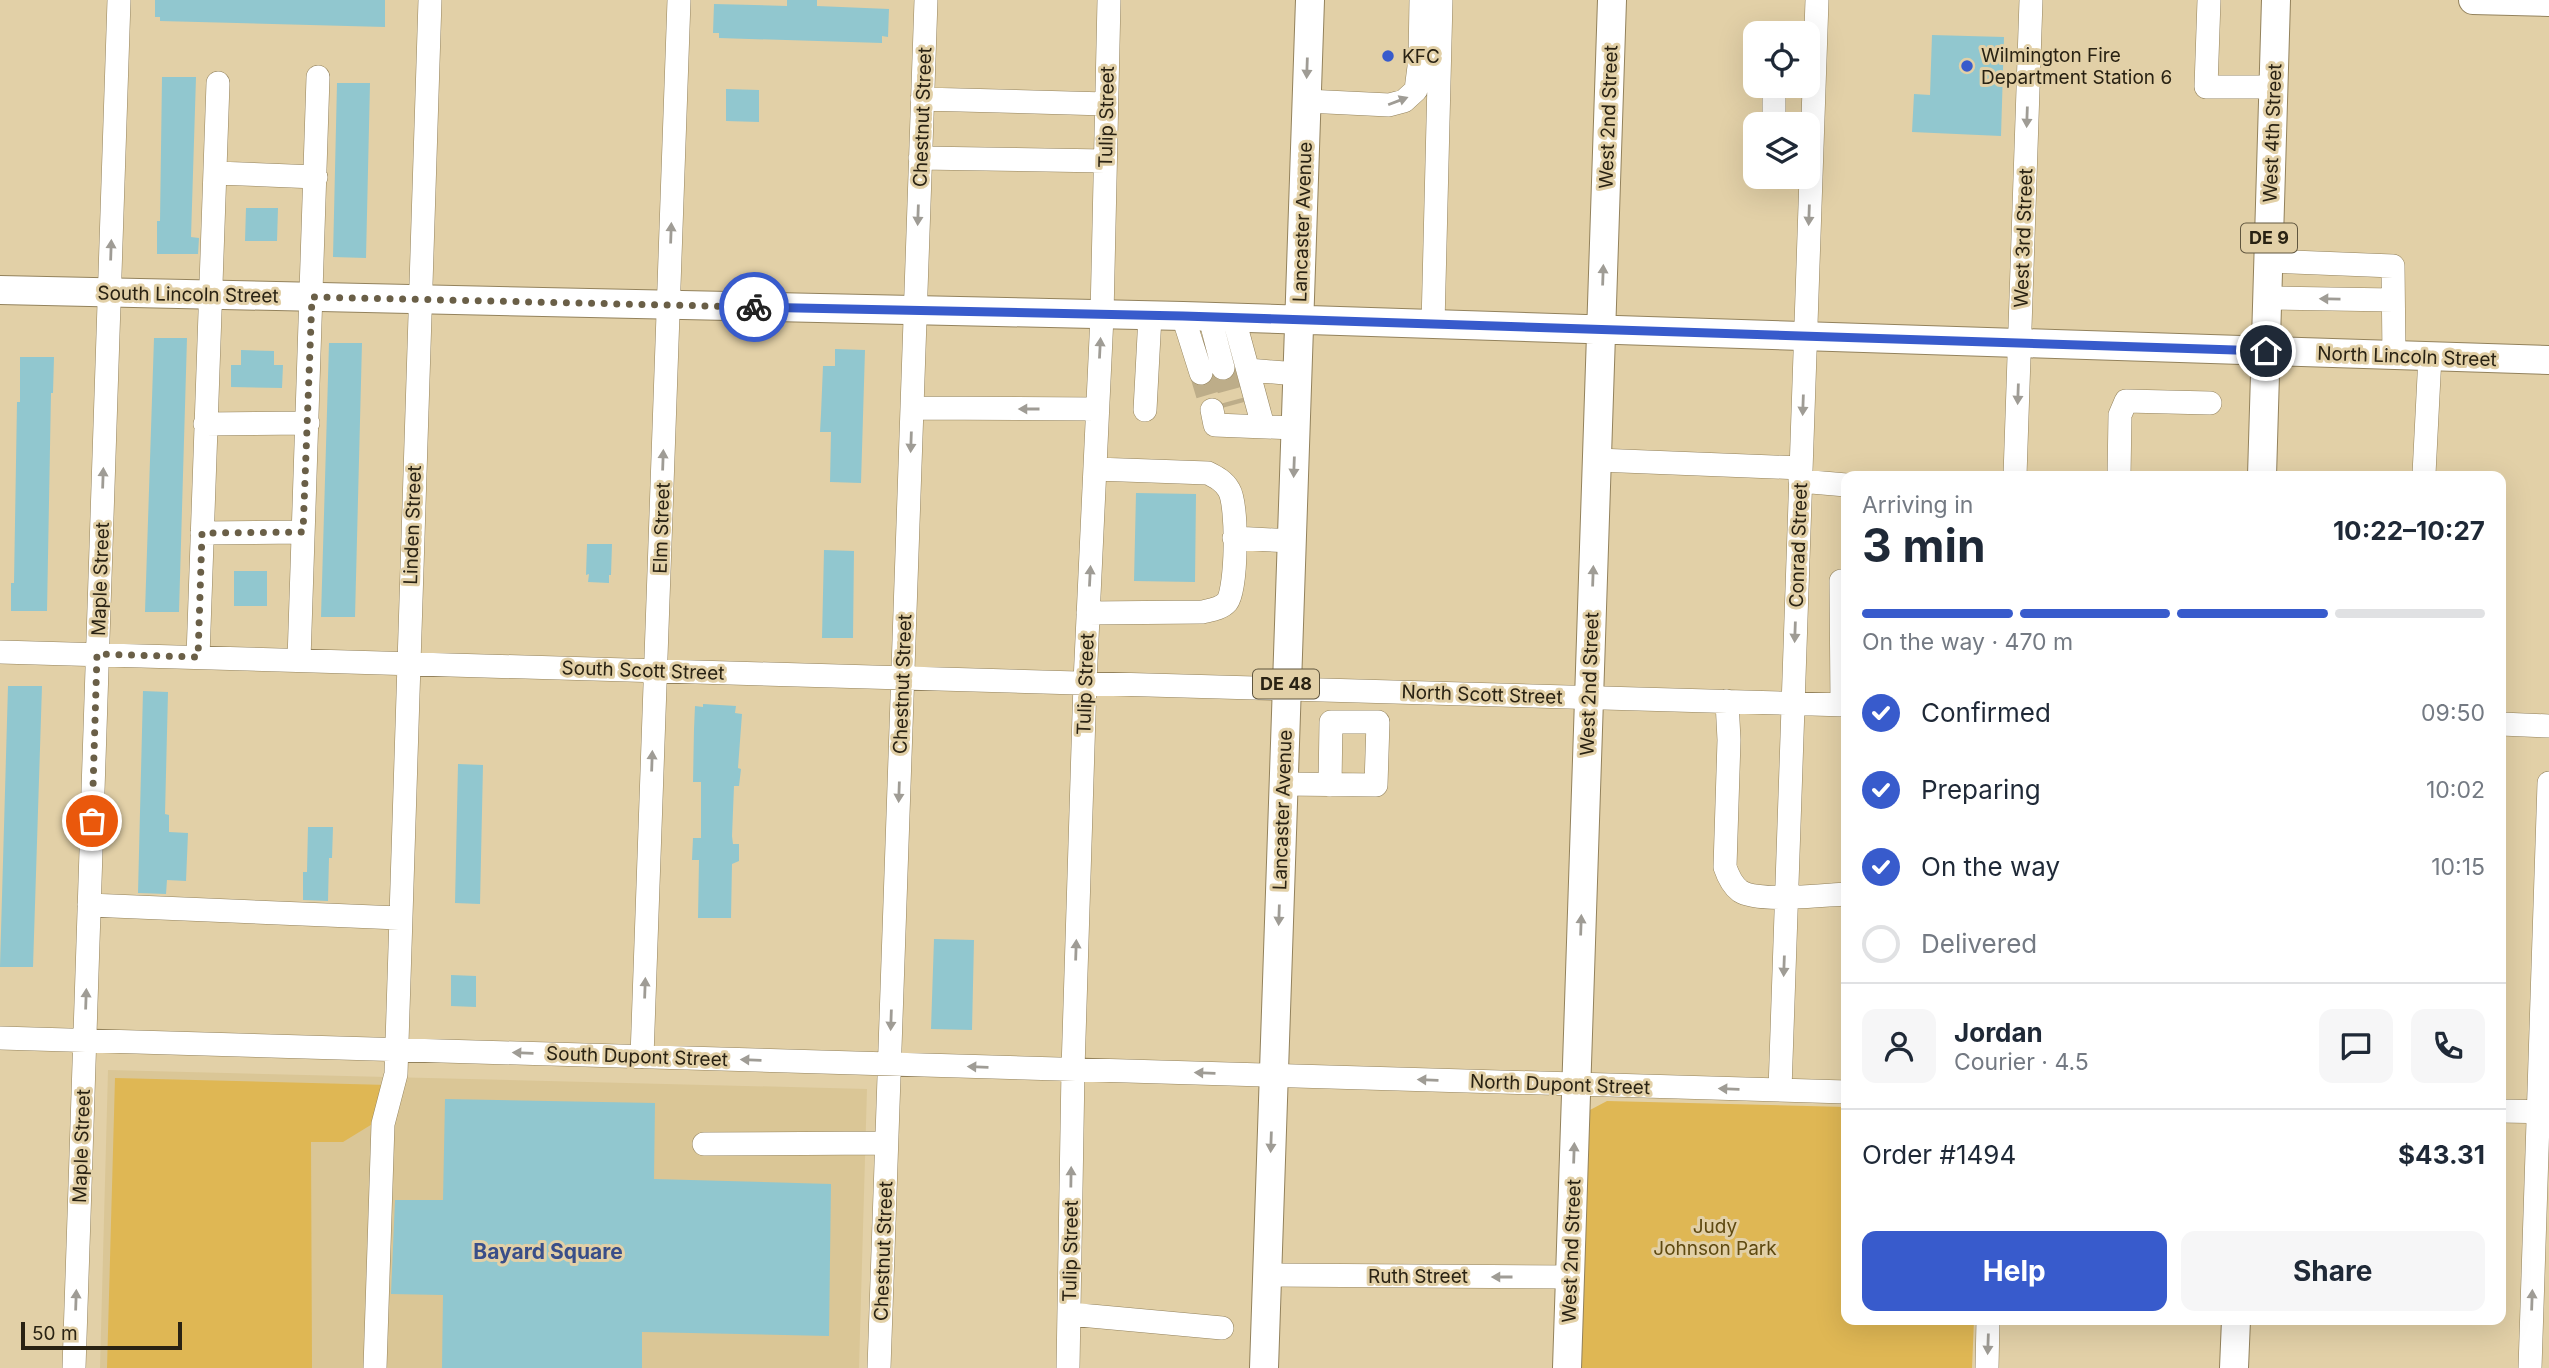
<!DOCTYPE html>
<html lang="en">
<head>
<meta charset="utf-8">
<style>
  :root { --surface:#fff; --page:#f6f6f7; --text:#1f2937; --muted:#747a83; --line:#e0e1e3; --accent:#385bcc }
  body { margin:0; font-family:Inter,sans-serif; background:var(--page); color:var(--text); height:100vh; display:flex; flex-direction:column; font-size:26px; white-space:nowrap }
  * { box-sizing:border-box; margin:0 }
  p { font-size:23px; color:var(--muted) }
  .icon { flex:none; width:38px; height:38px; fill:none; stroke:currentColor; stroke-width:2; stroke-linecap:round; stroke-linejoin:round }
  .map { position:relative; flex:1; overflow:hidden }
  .panel { position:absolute; left:1841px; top:471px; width:665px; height:854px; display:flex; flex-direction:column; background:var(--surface); border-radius:14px; box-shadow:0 7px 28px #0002 }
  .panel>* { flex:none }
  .fabs { position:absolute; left:1743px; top:21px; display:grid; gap:14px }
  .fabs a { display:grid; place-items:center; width:77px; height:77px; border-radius:14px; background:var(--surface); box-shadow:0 7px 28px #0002; font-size:35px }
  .scale { position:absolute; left:21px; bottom:18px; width:161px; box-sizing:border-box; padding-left:7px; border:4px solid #292213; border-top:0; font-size:19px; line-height:24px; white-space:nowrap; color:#292213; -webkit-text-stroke:5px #e2d0a7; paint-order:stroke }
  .pin { position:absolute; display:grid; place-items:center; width:60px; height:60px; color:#fff; margin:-30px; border:4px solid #fff; border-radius:50%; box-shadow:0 2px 7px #0007 }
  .courier { position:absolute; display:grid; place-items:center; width:70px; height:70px; margin:-35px; border:5px solid #385bcc; border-radius:50%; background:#fff; color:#222; box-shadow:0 2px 9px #0007 }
  .summary em { font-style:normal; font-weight:700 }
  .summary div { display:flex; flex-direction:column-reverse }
  .summary { display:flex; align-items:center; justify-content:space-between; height:119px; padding:0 21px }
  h1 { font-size:46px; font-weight:700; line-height:52px }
  .bar { display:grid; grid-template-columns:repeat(4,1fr); gap:10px 7px; align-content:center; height:84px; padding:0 21px }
  .bar i { height:9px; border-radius:5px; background:var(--line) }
  .bar .active { background:var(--accent) }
  .bar p { grid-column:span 4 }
  .line { display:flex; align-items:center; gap:18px; padding:0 21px; border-top:2px solid var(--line) }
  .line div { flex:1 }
  .round { display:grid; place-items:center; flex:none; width:74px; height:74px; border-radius:14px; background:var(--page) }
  ol { padding:0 21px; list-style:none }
  li { display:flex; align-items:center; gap:21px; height:77px }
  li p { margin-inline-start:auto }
  li .icon { padding:7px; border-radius:50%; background:var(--accent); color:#fff; stroke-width:4 }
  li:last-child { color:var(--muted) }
  li i { width:38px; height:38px; border:4px solid var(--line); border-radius:50% }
  .cta { display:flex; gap:14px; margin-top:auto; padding:14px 21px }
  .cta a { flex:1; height:80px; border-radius:14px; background:var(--accent); color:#fff; font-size:28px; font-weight:700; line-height:80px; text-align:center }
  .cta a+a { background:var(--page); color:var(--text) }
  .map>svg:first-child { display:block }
  .built { fill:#dac696 }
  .green { fill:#dfb754 }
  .building { fill:#91c7cf }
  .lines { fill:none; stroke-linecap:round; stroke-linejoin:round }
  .minor-tunnel { stroke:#bdad89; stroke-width:23; stroke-dasharray:23 11; stroke-linecap:butt }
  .minor-casing { stroke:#93825c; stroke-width:24 }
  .major-casing { stroke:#93825c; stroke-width:30 }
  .minor { stroke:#fff; stroke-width:23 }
  .major { stroke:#fff; stroke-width:28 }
  .oneway { fill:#9f9c95 }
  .done { stroke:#6a5f47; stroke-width:7; stroke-dasharray:0 12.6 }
  .route { stroke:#385bcc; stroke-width:9 }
  .poi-dot { fill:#385bcc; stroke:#e2d0a7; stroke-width:2.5 }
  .labels { text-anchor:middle; stroke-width:6; stroke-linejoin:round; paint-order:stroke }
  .shield { fill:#e2d0a7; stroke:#60563f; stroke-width:2 }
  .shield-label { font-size:18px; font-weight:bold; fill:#292213 }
  .poi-label { font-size:19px; fill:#292213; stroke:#e2d0a7; text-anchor:start }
  .street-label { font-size:19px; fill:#292213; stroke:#e2d0a7 }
  .park-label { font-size:19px; fill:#5e4910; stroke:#e2d0a7 }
  .neighbourhood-label { font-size:21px; font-weight:bold; fill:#394e89; stroke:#e2d0a7 }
</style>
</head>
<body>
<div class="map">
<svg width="2549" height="1368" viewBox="0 0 2549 1368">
  <rect width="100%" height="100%" fill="#e2d0a7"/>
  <!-- built -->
  <path class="built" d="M 108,1070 L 867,1089 L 859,1368 L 100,1368 Z"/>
  <!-- green -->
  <path class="green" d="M 115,1078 L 388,1085 L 374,1123 L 343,1142 L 311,1142 L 312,1368 L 107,1368 Z
    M 1607,1101 L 1846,1107 L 1846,1320 L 1974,1320 L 1972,1368 L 1581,1368 L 1590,1110 Z"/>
  <!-- building -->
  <path class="building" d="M 155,0 L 385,0 L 385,27 L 160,21 L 160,17 L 155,17 Z
    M 787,0 L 817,0 L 817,6 L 889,9 L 888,37 L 882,36 L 882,43 L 719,38 L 719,33 L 713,33 L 714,4 L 787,6 Z
    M 1932,35 L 2004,37 L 2001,136 L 1912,132 L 1914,94 L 1930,95 Z
    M 162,77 L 196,77 L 191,237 L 199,238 L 198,254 L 157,254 L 157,221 L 160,221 Z
    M 337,83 L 370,83 L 366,258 L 333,257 Z
    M 726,89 L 759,90 L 759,122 L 726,121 Z
    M 246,208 L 278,208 L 277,241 L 245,241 Z
    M 154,338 L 187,338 L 179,612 L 145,612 Z
    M 329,343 L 362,343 L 355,617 L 321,617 Z
    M 835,349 L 865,350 L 861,483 L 830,482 L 831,432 L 820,432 L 821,414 L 823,366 L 835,366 Z
    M 241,350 L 274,351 L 274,365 L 283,365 L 282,388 L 231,387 L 231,365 L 241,365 Z
    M 20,357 L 54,357 L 53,393 L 51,393 L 47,611 L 11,611 L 11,583 L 14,583 L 17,402 L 20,402 Z
    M 1136,493 L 1196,494 L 1195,582 L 1134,581 Z
    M 587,544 L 612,544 L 611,575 L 609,575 L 609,583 L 588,582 L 589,574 L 586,575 Z
    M 824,550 L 854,551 L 853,638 L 822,638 Z
    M 234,571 L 267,571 L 267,606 L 234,606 Z
    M 8,686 L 42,686 L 33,967 L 0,967 Z
    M 143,691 L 168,692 L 165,814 L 169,815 L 169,832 L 188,833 L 186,881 L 167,880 L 166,894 L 138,893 Z
    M 703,704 L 736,706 L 735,713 L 742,714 L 738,768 L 741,769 L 739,786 L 734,786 L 732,836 L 733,844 L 739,844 L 739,861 L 732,864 L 731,918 L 698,918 L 699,860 L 692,860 L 693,838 L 701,838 L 701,782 L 693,782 L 694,729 L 695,706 L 703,707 Z
    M 458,764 L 483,765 L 480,904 L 455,903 Z
    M 308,827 L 333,827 L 332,858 L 329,858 L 328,901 L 303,900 L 303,872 L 307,872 Z
    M 934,939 L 974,940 L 972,1030 L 931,1029 Z
    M 451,975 L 476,976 L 476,1007 L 451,1006 Z
    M 445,1099 L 655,1103 L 654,1179 L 831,1184 L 829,1336 L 642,1332 L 642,1368 L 442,1368 L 443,1295 L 391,1294 L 395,1200 L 443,1200 Z"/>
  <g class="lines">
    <!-- minor-tunnel -->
    <path class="minor-tunnel" d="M 1223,368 L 1233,405
      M 1201,373 L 1212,410"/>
    <!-- minor casing -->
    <g class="minor-casing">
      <path id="minor" d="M 2209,0 L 2206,87 L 2274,87
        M 922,99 L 1106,104
        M 1306,101 L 1389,105 L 1404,101 L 1416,90 L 1420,59 L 1421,0
        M 1774,124 L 1774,86
        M 920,158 L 1105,161
        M 216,173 L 316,177
        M 2269,261 L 2393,266 L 2394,355
        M 2267,298 L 2393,300
        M 1183,316 L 1201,373
        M 1210,318 L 1223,368
        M 1234,319 L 1263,426
        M 1433,325 L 1441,0
        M 1248,370 L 1297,374
        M 912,408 L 1097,409
        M 1145,410 L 1150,316
        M 1212,410 L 1215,425 L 1295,428
        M 205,424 L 308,423
        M 1597,460 L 1801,468
        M 2424,474 L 2430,356
        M 2015,476 L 2031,0
        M 2119,476 L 2120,415 L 2126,401 L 2210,403
        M 1800,481 L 1846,485
        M 202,533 L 303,532
        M 1234,538 L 1292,541
        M 1841,581 L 1842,704
        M 1088,613 L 1202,612 C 1210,610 1221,609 1227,602 C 1237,589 1238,505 1229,490 C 1224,481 1216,477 1208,473 L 1095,469
        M 0,652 L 1846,705
        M 198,657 L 218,83
        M 299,660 L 318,77
        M 1727,701 L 1729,740 L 1725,867 C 1728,876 1732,885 1740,891 C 1758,903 1823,895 1846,894
        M 2501,724 L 2549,726
        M 1283,784 L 1376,785 L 1378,722 L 1331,722 L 1330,785
        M 89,905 L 399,918
        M 0,1038 L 1846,1092
        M 642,1057 L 679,0
        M 1780,1090 L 1817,0
        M 2501,1111 L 2549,1112
        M 704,1144 L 886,1143
        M 1267,1275 L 1570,1277
        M 1069,1314 L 1222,1328
        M 74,1368 L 119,0
        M 375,1368 L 383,1124 L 396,1074 L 430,0
        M 879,1368 L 926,0
        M 1068,1368 L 1073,1070 L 1085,682 L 1102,316 L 1109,0
        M 1987,1368 L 1988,1320
        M 2530,1368 L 2549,783"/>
    </g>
    <!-- major casing -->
    <g class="major-casing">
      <path id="major" d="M 2473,0 L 2549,2
        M 0,290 L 1183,316 L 2549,360
        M 2262,476 L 2276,0
        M 1264,1368 L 1310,0
        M 1567,1368 L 1612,0
        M 2234,1368 L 2236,1320"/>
    </g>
    <!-- minor -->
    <use href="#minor" class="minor"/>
    <!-- major -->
    <use href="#major" class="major"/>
  </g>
  <!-- one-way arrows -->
  <defs><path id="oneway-solid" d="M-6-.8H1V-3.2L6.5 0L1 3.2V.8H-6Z" transform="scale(1.75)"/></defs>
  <g class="oneway">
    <use href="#oneway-solid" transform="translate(1307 68) rotate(92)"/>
    <use href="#oneway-solid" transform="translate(1398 101) rotate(-21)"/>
    <use href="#oneway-solid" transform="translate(2027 117) rotate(92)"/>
    <use href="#oneway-solid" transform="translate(918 215) rotate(92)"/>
    <use href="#oneway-solid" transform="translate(1809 215) rotate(92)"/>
    <use href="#oneway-solid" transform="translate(671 233) rotate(-88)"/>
    <use href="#oneway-solid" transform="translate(111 250) rotate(-88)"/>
    <use href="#oneway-solid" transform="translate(1603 275) rotate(-88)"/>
    <use href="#oneway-solid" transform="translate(2330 299) rotate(-179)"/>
    <use href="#oneway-solid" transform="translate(1100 348) rotate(-87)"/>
    <use href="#oneway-solid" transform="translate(2018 394) rotate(92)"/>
    <use href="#oneway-solid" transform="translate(1803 405) rotate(92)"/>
    <use href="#oneway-solid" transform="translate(1029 409) rotate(-180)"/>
    <use href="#oneway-solid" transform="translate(911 442) rotate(92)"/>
    <use href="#oneway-solid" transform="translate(663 460) rotate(-88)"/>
    <use href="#oneway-solid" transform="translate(1294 467) rotate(92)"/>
    <use href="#oneway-solid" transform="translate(103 478) rotate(-88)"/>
    <use href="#oneway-solid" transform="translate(1090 576) rotate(-87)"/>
    <use href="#oneway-solid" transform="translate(1593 576) rotate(-88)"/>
    <use href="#oneway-solid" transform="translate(1795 632) rotate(92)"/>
    <use href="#oneway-solid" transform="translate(652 761) rotate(-88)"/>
    <use href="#oneway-solid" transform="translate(899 792) rotate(92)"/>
    <use href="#oneway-solid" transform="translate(1279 915) rotate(92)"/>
    <use href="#oneway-solid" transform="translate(1581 925) rotate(-88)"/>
    <use href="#oneway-solid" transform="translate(1076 950) rotate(-88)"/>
    <use href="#oneway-solid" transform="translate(1784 966) rotate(92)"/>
    <use href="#oneway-solid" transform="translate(645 988) rotate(-88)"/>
    <use href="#oneway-solid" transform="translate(86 999) rotate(-88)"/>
    <use href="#oneway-solid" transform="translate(891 1020) rotate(92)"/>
    <use href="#oneway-solid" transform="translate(523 1053) rotate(-178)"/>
    <use href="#oneway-solid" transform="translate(751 1060) rotate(-178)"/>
    <use href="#oneway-solid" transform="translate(978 1067) rotate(-178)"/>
    <use href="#oneway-solid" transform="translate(1205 1073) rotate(-178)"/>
    <use href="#oneway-solid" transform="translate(1428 1080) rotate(-178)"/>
    <use href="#oneway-solid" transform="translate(1729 1089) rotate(-178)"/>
    <use href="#oneway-solid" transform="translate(1271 1142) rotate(92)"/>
    <use href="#oneway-solid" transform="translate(1574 1153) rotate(-88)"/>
    <use href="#oneway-solid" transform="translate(1071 1177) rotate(-89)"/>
    <use href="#oneway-solid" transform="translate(1502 1277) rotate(-180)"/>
    <use href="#oneway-solid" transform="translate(76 1300) rotate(-88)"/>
    <use href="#oneway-solid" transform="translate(2532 1300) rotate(-88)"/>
    <use href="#oneway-solid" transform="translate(1988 1344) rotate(92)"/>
  </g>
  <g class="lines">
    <!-- done -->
    <path class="done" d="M 92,821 L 97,654 L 198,657 L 202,533 L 303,532 L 312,297 L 754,307"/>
    <!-- route -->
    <path class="route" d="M 754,307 L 1183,316 L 2266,351"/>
  </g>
  <!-- markers -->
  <g class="poi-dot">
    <circle cx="1388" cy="56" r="7"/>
    <circle cx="1967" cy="66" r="7"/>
  </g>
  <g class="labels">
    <!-- shield labels -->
    <g class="shield">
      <rect x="2241" y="223.5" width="56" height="29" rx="5"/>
      <rect x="1253" y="669.5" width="66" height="29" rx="5"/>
    </g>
    <g class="shield-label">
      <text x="2269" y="244">DE 9</text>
      <text x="1286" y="690">DE 48</text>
    </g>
    <!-- poi labels -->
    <g class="poi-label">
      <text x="1981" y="62">Wilmington Fire<tspan x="1981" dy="22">Department Station 6</tspan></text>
      <text x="1402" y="63">KFC</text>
    </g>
    <!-- street labels -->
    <g class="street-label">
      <text transform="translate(922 117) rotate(-88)" y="7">Chestnut Street</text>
      <text transform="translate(1106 117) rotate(-89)" y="7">Tulip Street</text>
      <text transform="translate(1608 117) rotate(-88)" y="7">West 2nd Street</text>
      <text transform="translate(2272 133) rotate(-88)" y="7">West 4th Street</text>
      <text transform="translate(1302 222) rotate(-88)" y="7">Lancaster Avenue</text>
      <text transform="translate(2023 238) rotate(-88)" y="7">West 3rd Street</text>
      <text transform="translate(188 294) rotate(1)" y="7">South Lincoln Street</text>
      <text transform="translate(2407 356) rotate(2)" y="7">North Lincoln Street</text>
      <text transform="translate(412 525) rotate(-88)" y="7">Linden Street</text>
      <text transform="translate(661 528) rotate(-88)" y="7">Elm Street</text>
      <text transform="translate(1798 545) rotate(-88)" y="7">Conrad Street</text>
      <text transform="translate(100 579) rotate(-88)" y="7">Maple Street</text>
      <text transform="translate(643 670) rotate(2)" y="7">South Scott Street</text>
      <text transform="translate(902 684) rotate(-88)" y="7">Chestnut Street</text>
      <text transform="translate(1085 684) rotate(-88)" y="7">Tulip Street</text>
      <text transform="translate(1589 684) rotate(-88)" y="7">West 2nd Street</text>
      <text transform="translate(1482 694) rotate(2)" y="7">North Scott Street</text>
      <text transform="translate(1282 810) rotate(-88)" y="7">Lancaster Avenue</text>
      <text transform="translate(637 1056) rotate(2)" y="7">South Dupont Street</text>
      <text transform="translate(1560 1084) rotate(2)" y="7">North Dupont Street</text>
      <text transform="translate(81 1146) rotate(-88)" y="7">Maple Street</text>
      <text transform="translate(883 1251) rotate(-88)" y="7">Chestnut Street</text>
      <text transform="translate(1070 1251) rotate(-89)" y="7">Tulip Street</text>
      <text transform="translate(1571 1251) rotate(-88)" y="7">West 2nd Street</text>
      <text x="1418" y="1283">Ruth Street</text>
    </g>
    <!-- park labels -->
    <g class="park-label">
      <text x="1715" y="1233">Judy<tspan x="1715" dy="22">Johnson Park</tspan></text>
    </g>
    <!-- neighbourhood labels -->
    <g class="neighbourhood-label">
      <text x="548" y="1259">Bayard Square</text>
    </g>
  </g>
</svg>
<div class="fabs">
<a><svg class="icon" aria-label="locate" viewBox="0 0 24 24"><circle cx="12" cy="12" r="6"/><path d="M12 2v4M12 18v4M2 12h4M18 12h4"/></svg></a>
<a><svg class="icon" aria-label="layers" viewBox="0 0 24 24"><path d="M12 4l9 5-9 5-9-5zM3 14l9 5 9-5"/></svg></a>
</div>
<div class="scale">50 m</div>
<div class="pin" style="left:92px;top:821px;background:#ea580c"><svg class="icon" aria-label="bag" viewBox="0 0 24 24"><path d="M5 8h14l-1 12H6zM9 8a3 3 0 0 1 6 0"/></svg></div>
<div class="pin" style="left:2266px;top:351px;background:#1f2937"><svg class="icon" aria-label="home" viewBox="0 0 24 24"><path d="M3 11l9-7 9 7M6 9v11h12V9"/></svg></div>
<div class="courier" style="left:754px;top:307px"><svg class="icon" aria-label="bike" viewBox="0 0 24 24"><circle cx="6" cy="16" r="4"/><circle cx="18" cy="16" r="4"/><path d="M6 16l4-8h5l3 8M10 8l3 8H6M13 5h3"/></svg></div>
<section class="panel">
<div class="summary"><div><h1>3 min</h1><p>Arriving in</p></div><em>10:22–10:27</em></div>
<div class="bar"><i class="active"></i><i class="active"></i><i class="active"></i><i></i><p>On the way · 470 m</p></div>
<ol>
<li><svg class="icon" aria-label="check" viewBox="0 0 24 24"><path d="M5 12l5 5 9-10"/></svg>Confirmed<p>09:50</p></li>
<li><svg class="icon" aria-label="check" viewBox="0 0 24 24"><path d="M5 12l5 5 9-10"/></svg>Preparing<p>10:02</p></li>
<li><svg class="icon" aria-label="check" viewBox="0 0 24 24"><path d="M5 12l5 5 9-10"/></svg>On the way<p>10:15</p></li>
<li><i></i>Delivered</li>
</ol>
<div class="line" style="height:126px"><a class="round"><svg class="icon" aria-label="person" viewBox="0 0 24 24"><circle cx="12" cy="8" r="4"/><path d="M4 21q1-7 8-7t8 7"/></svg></a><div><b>Jordan</b><p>Courier · 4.5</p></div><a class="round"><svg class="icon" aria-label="chat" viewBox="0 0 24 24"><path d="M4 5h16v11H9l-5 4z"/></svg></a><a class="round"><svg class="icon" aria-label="phone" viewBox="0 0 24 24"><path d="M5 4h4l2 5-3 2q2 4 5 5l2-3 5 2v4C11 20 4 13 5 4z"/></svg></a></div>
<div class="line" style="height:91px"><div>Order #1494</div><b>$43.31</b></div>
<div class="cta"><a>Help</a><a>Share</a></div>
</section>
</div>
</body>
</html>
